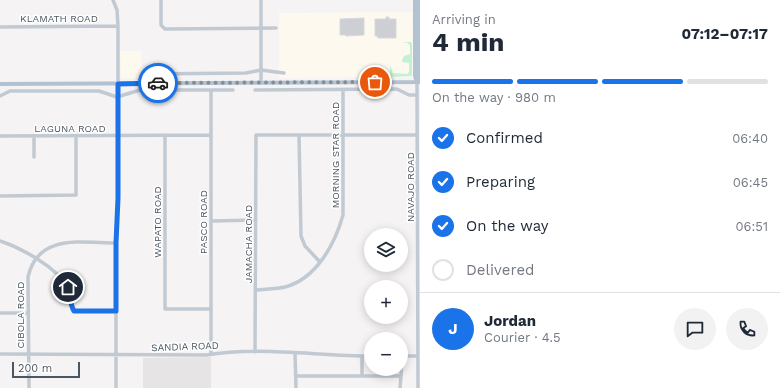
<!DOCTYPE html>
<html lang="en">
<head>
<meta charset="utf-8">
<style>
  :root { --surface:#fff; --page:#f2f2f3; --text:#1f2937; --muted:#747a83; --line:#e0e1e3; --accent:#1a73e8 }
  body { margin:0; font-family:"Work Sans",sans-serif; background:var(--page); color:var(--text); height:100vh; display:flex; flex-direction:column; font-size:15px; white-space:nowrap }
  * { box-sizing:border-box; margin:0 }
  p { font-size:13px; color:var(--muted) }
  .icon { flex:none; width:22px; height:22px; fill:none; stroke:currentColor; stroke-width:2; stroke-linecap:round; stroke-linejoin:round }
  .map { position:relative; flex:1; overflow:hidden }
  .side { display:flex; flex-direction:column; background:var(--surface); width:360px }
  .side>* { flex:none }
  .buttons { position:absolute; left:364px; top:228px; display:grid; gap:8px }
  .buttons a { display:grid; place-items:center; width:44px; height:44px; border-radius:50%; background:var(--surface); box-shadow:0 2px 10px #0003; font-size:20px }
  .scale { position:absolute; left:12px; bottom:10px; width:68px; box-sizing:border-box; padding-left:4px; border:2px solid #4a5661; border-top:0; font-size:11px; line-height:14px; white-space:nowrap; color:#4a5661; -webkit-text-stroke:3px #fff; paint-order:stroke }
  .pin { position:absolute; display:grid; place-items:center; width:34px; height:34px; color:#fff; margin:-17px; border:2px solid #fff; border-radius:50%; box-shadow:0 1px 4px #0007 }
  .courier { position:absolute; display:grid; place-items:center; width:40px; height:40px; margin:-20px; border:3px solid #1a73e8; border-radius:50%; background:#fff; color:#222; box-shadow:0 1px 5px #0007 }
  .headline em { font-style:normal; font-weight:700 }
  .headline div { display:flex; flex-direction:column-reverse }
  .headline { display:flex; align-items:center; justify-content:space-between; height:68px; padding:0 12px }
  h1 { font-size:26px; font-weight:700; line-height:30px }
  .bar { display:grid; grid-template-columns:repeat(4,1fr); gap:6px 4px; align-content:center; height:48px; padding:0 12px }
  .bar i { height:5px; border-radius:3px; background:var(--line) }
  .bar .current { background:var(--accent) }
  .bar p { grid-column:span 4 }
  .line { display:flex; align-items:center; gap:10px; padding:0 12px; border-top:1px solid var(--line) }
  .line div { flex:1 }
  .round { display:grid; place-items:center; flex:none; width:42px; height:42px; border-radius:21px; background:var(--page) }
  ol { padding:0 12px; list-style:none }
  li { display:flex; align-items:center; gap:12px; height:44px }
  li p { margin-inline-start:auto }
  li .icon { padding:4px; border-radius:50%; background:var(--accent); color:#fff; stroke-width:4 }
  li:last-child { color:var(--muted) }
  li i { width:22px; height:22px; border:2px solid var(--line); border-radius:50% }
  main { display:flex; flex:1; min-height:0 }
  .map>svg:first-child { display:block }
  .commercial { fill:#fdf9ef }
  .education { fill:#e6e4e5 }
  .green { fill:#c3f1d5 }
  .building { fill:#cdcfd5; stroke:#d7d9de }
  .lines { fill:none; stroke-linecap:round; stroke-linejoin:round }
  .minor { stroke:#c1cad2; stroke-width:3.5 }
  .major { stroke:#b3c2d1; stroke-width:4 }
  .done { stroke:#868d94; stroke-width:4; stroke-dasharray:0 7.2 }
  .route { stroke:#1a73e8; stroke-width:5 }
  .labels { text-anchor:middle; stroke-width:3; stroke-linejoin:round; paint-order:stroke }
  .street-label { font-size:10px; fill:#4a5661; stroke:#fff }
</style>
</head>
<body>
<main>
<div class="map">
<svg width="420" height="388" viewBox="0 0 420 388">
  <rect width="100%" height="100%" fill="#f5f3f3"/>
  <!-- commercial -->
  <path class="commercial" d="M 412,12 L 413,77 L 279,78 L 279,13 Z
    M 120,51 L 141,51 L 142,70 L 143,72 L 141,78 L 121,78 Z"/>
  <!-- education -->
  <path class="education" d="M 211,357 L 211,388 L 143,388 L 143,358 Z"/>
  <!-- green -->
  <path class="green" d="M 402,42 L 411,42 L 412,44 L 412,76 L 390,77 L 390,65 L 393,73 L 407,74 L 409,72 L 409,63 L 402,62 L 402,60 L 404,56 L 410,54 L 410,46 L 408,43 Z"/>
  <!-- building -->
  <path class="building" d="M 386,17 L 389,17 L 389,19 L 396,19 L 396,38 L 378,38 L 377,36 L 375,36 L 375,19 L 386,19 Z
    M 364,18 L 364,35 L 346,36 L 346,35 L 340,35 L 340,19 Z"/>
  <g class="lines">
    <!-- minor -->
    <path class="minor" d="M 113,0 L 117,10 L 118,26 L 118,197 L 116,248 L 116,388
      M 161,0 L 161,25 L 165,29 L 276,28
      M 261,0 L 261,83
      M 0,27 L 118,26
      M 417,82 L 418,388
      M 145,83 L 145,74 L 246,73 L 261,70 L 284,73
      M 211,90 L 211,354
      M 255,90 L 397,89 L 409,95 L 417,95
      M 0,96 L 10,91 L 99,91 L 117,97 L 140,90 L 233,90
      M 165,135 L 165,309 L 211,309
      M 299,135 L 301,236 L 305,246 L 320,262
      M 0,136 L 211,135
      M 34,136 L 34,157
      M 0,196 L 76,195 L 76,136
      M 212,221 L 256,220
      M 0,241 C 21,248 57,267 68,288 C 72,295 69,304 74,311 L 116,311
      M 256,290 C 265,289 276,289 285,287 C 316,279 335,244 343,215 L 343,90
      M 0,313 L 28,313
      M 255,352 L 256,135 L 417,135
      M 295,353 L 296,388
      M 0,354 L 206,355 C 260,346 317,356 371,356
      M 362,356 L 362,376
      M 401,356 L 418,356
      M 296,376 L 400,376
      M 29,388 L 28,277 C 38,233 81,243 116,243
      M 400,388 L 402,363"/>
    <!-- major -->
    <path class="major" d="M 415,0 L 415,76 L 417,82
      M 417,82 L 419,77 L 419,0
      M 0,84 L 420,82"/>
  </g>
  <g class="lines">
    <!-- done -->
    <path class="done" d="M 158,83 L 375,82"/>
    <!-- route -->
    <path class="route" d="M 68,287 C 70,295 70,305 74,311 L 116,311 L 116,243 L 118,198 L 118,84 L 158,83"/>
  </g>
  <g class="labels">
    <!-- street labels -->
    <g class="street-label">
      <text x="59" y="22">KLAMATH ROAD</text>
      <text x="70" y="132">LAGUNA ROAD</text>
      <text transform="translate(335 155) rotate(-90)" y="4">MORNING STAR ROAD</text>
      <text transform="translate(410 187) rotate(-90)" y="4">NAVAJO ROAD</text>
      <text transform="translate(157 222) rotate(-90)" y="4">WAPATO ROAD</text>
      <text transform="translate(203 222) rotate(-90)" y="4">PASCO ROAD</text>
      <text transform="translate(248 244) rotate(-90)" y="4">JAMACHA ROAD</text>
      <text transform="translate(20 315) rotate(-90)" y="4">CIBOLA ROAD</text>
      <text transform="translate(185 346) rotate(-2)" y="4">SANDIA ROAD</text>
    </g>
  </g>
</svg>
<div class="buttons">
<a><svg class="icon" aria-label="layers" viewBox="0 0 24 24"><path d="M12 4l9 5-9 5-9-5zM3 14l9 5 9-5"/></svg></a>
<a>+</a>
<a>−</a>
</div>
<div class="scale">200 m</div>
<div class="pin" style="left:375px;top:82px;background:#ea580c"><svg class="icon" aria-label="bag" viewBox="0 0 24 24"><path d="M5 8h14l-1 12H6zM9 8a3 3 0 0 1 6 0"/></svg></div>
<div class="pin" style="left:68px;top:287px;background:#1f2937"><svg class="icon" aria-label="home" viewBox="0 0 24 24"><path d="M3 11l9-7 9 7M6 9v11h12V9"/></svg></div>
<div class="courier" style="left:158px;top:83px"><svg class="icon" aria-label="car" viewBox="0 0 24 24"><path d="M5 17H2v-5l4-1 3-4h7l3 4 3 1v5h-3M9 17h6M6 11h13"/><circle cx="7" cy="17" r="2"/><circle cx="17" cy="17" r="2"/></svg></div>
</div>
<section class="side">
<div class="headline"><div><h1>4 min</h1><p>Arriving in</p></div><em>07:12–07:17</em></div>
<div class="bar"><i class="current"></i><i class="current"></i><i class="current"></i><i></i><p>On the way · 980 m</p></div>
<ol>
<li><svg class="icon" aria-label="check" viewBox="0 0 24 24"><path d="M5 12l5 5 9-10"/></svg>Confirmed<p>06:40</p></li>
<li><svg class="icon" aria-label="check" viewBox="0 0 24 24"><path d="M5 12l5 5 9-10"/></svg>Preparing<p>06:45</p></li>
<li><svg class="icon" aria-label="check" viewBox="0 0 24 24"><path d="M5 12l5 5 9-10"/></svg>On the way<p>06:51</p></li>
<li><i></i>Delivered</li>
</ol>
<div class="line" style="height:72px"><b class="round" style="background:var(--accent);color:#fff">J</b><div><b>Jordan</b><p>Courier · 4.5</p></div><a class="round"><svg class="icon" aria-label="chat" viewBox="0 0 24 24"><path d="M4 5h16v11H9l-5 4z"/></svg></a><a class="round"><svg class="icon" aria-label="phone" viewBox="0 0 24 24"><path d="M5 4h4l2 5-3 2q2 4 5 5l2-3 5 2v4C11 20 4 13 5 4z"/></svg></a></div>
</section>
</main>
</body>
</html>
